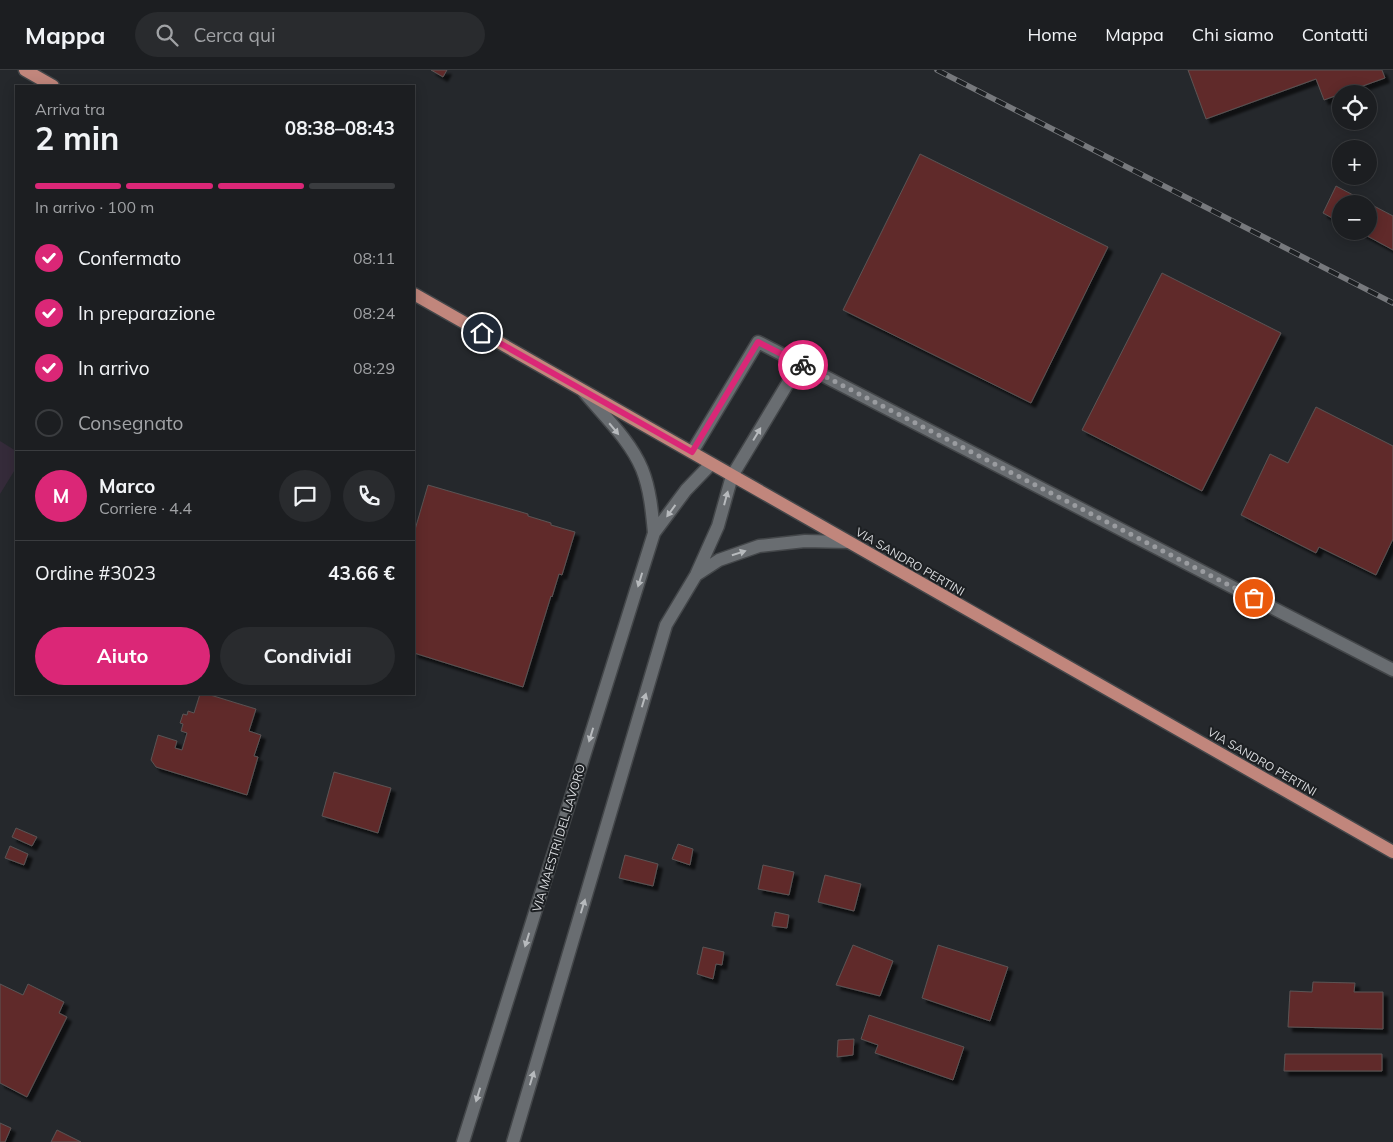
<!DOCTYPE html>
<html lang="it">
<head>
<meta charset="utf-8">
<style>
  :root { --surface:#1c1e21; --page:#292b2e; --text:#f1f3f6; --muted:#a0a2a5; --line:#3a3c3f; --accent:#db2777 }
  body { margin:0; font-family:Mulish,sans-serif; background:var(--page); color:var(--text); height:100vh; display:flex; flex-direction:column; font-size:19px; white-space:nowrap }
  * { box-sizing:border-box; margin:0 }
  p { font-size:16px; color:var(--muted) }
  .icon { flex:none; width:28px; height:28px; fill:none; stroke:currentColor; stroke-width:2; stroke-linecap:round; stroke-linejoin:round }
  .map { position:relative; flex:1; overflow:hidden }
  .panel { position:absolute; left:15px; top:15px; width:400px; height:610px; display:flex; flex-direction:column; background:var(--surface); border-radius:0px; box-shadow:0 2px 12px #0003,0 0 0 1px var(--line) }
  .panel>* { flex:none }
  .fabs { position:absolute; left:1332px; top:15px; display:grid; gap:10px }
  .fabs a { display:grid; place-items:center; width:45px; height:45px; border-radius:50%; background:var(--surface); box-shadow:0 2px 12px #0003,0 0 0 1px var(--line); font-size:25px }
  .pin { position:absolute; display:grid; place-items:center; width:42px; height:42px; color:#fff; margin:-21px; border:2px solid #fff; border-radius:50%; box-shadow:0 1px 5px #0007 }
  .courier { position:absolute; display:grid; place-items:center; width:50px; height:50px; margin:-25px; border:4px solid #db2777; border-radius:50%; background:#fff; color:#222; box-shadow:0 1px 6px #0007 }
  .headline em { font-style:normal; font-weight:700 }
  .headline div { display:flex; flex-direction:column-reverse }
  .headline { display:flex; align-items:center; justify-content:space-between; height:85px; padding:0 20px }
  h1 { font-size:32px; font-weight:700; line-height:38px }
  .bar { display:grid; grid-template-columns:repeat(4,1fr); gap:8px 5px; align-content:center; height:60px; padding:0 20px }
  .bar i { height:6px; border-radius:4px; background:var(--line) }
  .bar .selected { background:var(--accent) }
  .bar p { grid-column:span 4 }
  .line { display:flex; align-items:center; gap:12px; padding:0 20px; border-top:1px solid var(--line) }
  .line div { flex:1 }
  .round { display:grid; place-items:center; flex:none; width:52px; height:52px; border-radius:26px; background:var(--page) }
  ol { padding:0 20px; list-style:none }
  li { display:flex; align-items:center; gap:15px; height:55px }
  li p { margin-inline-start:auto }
  li .icon { padding:5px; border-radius:50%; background:var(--accent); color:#fff; stroke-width:4 }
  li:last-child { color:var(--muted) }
  li i { width:28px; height:28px; border:2px solid var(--line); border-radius:50% }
  .cta { display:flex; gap:10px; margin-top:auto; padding:10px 20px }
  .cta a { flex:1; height:58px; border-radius:30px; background:var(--accent); color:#fff; font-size:20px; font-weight:700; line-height:58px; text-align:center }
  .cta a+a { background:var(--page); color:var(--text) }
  header { display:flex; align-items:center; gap:30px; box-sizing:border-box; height:70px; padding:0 25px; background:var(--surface); border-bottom:1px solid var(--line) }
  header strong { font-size:24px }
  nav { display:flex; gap:28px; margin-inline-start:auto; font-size:18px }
  .search { width:350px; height:45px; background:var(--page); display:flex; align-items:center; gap:12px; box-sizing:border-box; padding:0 18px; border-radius:28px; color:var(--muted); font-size:19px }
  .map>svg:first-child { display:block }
  .industrial { fill:#352b3a }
  .building { fill:#612b2c; stroke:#5a5454; filter:url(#shadow) }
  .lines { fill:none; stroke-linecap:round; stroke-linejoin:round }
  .minor-casing { stroke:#434649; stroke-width:15 }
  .major-casing { stroke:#434649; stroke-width:15 }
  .minor { stroke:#696d71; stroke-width:12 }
  .major { stroke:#c1867c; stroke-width:12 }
  .rail-casing { stroke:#77797d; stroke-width:5.5 }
  .rail { stroke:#1c1f22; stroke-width:4; stroke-dasharray:11; stroke-linecap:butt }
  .oneway { fill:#b7babd }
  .done { stroke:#9a9ca0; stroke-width:5; stroke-dasharray:0 9 }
  .route { stroke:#db2777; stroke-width:6 }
  .labels { text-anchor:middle; stroke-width:4; stroke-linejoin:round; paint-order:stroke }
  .street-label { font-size:12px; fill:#d9dbde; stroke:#1c1f22 }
</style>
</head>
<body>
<header>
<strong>Mappa</strong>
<div class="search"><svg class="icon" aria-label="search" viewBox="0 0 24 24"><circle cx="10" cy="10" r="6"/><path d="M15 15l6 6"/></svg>Cerca qui</div>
<nav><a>Home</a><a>Mappa</a><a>Chi siamo</a><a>Contatti</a></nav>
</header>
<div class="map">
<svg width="1393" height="1072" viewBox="0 0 1393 1072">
  <defs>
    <filter id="shadow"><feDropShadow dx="4.5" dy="4.5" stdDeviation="1" flood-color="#0009"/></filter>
  </defs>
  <rect width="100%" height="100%" fill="#25282c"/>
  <!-- industrial -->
  <path class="industrial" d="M 0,371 L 16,381 L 16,398 L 0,424 Z"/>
  <!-- building -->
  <path class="building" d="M 431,0 L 447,0 L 443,7 Z
    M 1188,0 L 1382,0 L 1385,8 L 1324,30 L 1316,9 L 1206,49 Z
    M 920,84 L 1108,177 L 1031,333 L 843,240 Z
    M 1336,116 L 1393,146 L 1393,180 L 1358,161 L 1369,161 L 1369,134 L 1341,134 L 1341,153 L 1323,143 Z
    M 1162,203 L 1281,263 L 1202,421 L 1082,360 Z
    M 1316,337 L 1393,376 L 1393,469 L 1376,505 L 1319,477 L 1316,483 L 1241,445 L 1270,384 L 1288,393 Z
    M 428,415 L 528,444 L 528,446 L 551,453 L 551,455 L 575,462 L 562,505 L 559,504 L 552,527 L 551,526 L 523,617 L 414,583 L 414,463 Z
    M 200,624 L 207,624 L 256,639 L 249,661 L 261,665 L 254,686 L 258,687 L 247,725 L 156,697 L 151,690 L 158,665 L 177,671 L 175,678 L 182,680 L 187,663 L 181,661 L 183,654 L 180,653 L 183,644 L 187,645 L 188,641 L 194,643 Z
    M 334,702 L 391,718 L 378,763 L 322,746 Z
    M 16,758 L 37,767 L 32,776 L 12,767 Z
    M 678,774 L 693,779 L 690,795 L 672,789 Z
    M 10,776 L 28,784 L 24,795 L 5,788 Z
    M 625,785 L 658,794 L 653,816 L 619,808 Z
    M 763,795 L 794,802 L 789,825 L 758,819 Z
    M 825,805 L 861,814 L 854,841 L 818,832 Z
    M 775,842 L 789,845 L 787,858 L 772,856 Z
    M 853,875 L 893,891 L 880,926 L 836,915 Z
    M 938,875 L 1008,897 L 990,951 L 922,928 Z
    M 703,877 L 724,882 L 722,895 L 716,894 L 713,909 L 697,904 Z
    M 1313,912 L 1355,913 L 1354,922 L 1383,922 L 1383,959 L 1288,957 L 1290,921 L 1312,922 Z
    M 0,914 L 23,925 L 28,914 L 64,932 L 59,943 L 67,947 L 27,1027 L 0,1013 Z
    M 869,945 L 964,977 L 953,1010 L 875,983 L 878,975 L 861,969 Z
    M 854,969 L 853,985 L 837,987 L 838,970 Z
    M 1285,984 L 1382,984 L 1382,1001 L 1284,1001 Z
    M 0,1053 L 11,1058 L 5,1072 L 0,1072 Z
    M 57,1060 L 81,1072 L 51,1072 Z"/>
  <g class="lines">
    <!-- minor casing -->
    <g class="minor-casing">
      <path id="minor" d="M 584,322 C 604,346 630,370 642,399 C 650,419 652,441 654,463
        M 692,382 L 758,272 L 1393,600
        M 696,505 L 719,490 L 759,476 L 805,471 L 848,472
        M 463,1072 L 654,463 L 686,420 L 711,394
        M 513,1072 L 666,555 L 696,505 L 718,456 L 732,406 L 800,293"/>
    </g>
    <!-- major casing -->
    <g class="major-casing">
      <path id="major" d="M 25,0 L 53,16
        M 414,224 L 1393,782"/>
    </g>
    <!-- minor -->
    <use href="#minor" class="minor"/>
    <!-- major -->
    <use href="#major" class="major"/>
    <!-- rail casing -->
    <g class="rail-casing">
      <path id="rail" d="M 937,0 L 1393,233"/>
    </g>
    <!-- rail -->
    <use href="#rail" class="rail"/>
  </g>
  <!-- one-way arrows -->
  <defs><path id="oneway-solid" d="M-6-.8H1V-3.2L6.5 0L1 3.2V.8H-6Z" transform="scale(1.25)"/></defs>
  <g class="oneway">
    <use href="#oneway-solid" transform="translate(614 359) rotate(50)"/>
    <use href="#oneway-solid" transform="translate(757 364) rotate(-59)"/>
    <use href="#oneway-solid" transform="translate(726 428) rotate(-75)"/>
    <use href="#oneway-solid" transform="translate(671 441) rotate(126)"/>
    <use href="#oneway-solid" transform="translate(739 483) rotate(-18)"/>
    <use href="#oneway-solid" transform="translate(640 510) rotate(107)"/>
    <use href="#oneway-solid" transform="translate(644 630) rotate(-73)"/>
    <use href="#oneway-solid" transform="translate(591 665) rotate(107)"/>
    <use href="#oneway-solid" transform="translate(583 836) rotate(-73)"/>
    <use href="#oneway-solid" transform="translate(527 870) rotate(107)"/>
    <use href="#oneway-solid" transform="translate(532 1008) rotate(-73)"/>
    <use href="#oneway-solid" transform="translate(478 1025) rotate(107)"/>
  </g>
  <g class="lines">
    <!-- done -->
    <path class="done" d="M 803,295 L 1254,528"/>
    <!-- route -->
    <path class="route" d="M 482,263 L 692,382 L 758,272 L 803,295"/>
  </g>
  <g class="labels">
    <!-- street labels -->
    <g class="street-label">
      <text transform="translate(910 492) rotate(30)" y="4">VIA SANDRO PERTINI</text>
      <text transform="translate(1262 692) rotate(30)" y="4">VIA SANDRO PERTINI</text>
      <text transform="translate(559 768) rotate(-73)" y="4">VIA MAESTRI DEL LAVORO</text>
    </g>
  </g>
</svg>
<div class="fabs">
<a><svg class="icon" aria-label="locate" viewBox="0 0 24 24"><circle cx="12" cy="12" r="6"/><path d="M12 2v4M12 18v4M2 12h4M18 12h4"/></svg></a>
<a>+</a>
<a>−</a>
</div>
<div class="pin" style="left:1254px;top:528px;background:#ea580c"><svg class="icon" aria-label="bag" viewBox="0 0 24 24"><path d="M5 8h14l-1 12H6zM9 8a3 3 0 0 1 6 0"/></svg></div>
<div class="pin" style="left:482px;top:263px;background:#1f2937"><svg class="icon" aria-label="home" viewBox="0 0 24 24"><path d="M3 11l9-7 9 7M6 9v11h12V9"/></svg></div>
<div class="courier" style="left:803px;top:295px"><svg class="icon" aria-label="bike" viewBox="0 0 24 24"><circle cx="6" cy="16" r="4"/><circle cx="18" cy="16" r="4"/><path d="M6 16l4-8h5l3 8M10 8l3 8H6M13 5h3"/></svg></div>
<section class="panel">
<div class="headline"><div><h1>2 min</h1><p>Arriva tra</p></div><em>08:38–08:43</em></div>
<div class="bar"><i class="selected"></i><i class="selected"></i><i class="selected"></i><i></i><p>In arrivo · 100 m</p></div>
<ol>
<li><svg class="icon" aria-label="check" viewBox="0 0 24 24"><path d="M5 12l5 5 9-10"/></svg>Confermato<p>08:11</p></li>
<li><svg class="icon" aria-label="check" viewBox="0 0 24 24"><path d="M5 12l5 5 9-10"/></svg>In preparazione<p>08:24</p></li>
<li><svg class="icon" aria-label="check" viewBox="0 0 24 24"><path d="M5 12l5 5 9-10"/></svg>In arrivo<p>08:29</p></li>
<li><i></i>Consegnato</li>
</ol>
<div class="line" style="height:90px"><b class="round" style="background:var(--accent);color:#fff">M</b><div><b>Marco</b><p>Corriere · 4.4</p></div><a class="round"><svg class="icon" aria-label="chat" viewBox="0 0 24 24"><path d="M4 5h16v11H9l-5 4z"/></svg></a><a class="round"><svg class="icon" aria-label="phone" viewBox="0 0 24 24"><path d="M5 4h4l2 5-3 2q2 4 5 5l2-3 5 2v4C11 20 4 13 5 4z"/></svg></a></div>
<div class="line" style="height:65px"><div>Ordine #3023</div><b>43.66 €</b></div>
<div class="cta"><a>Aiuto</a><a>Condividi</a></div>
</section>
</div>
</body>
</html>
